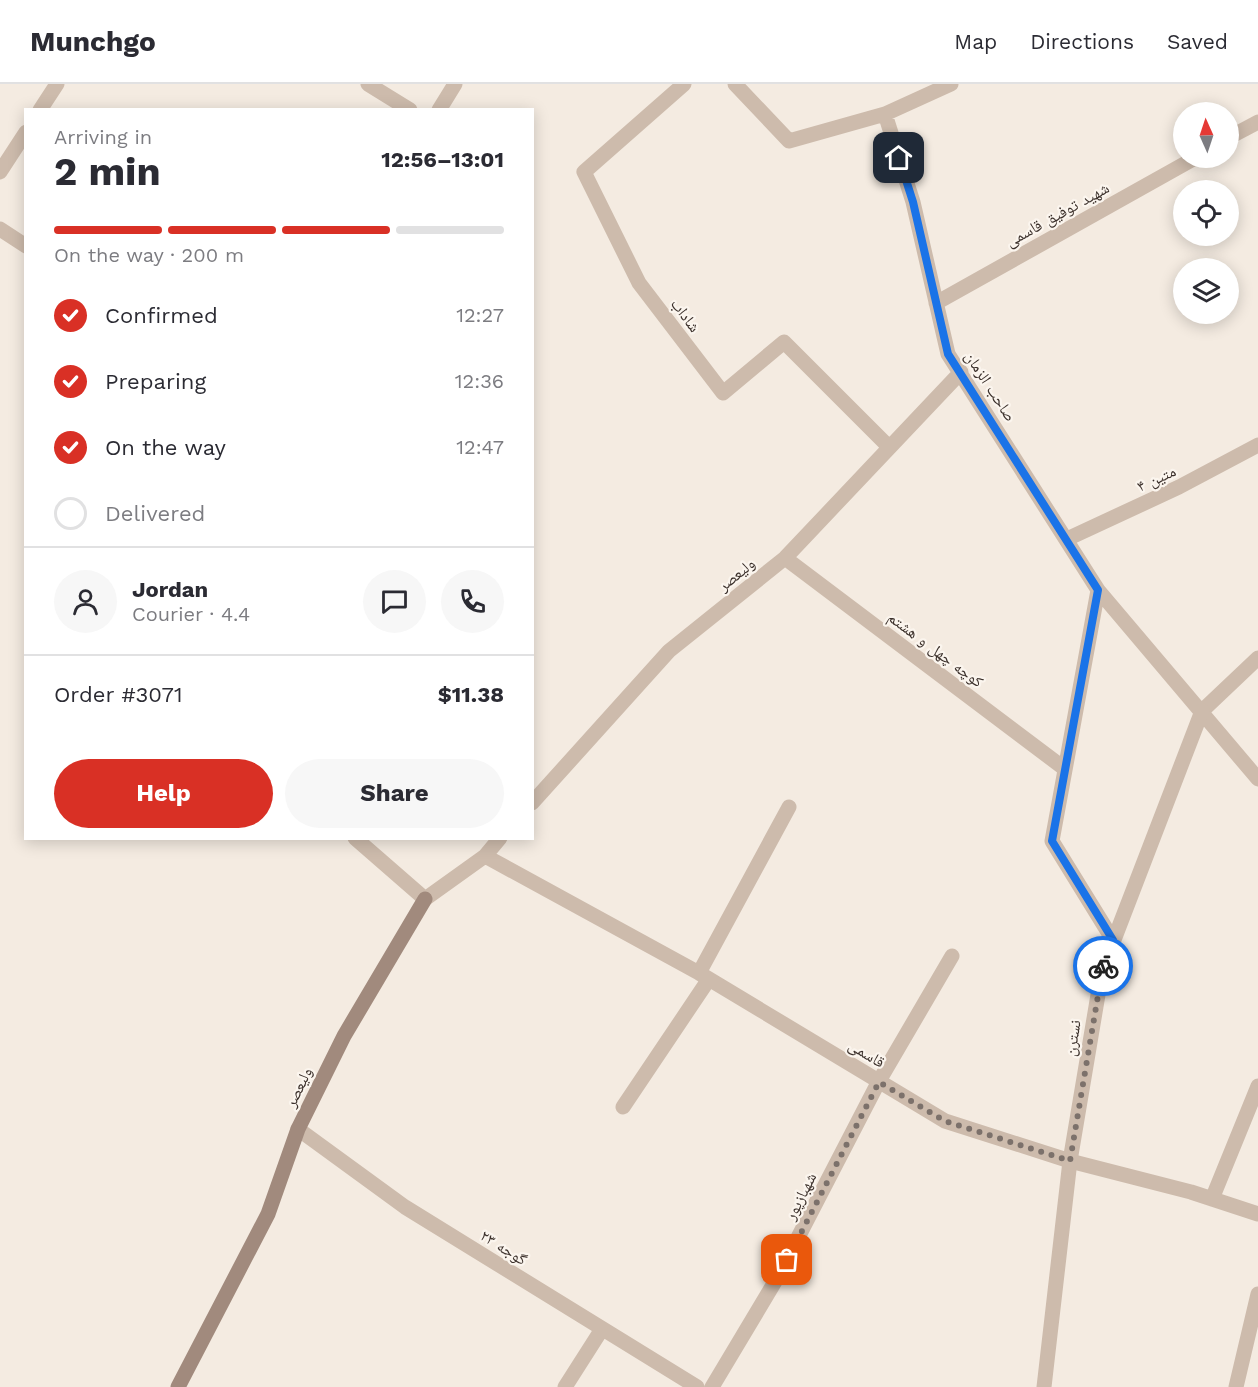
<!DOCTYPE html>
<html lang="en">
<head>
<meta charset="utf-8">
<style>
  :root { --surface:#fff; --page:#f7f7f7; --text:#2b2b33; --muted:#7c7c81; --line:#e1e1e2; --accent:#d93025 }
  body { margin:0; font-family:"Work Sans","Noto Naskh Arabic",sans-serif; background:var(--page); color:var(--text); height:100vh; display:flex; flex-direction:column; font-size:22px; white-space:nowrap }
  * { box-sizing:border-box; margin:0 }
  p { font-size:20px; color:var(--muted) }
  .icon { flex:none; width:33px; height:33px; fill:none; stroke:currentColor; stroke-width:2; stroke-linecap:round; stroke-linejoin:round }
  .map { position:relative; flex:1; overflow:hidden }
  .panel { position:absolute; left:24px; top:24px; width:510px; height:732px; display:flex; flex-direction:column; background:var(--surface); border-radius:0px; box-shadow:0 3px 15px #0003 }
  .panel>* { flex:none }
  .needle { width:39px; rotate:357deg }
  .fabs { position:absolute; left:1173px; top:18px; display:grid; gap:12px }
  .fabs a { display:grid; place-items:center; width:66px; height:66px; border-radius:50%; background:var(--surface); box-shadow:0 3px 15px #0003; font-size:30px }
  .pin { position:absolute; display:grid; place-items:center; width:51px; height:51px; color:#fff; margin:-26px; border-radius:12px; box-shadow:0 3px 9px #0006 }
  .courier { position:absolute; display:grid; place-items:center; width:60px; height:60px; margin:-30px; border:4px solid #1a73e8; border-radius:50%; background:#fff; color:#222; box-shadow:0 2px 8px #0007 }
  .headline em { font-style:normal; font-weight:700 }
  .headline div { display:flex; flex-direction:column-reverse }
  .headline { display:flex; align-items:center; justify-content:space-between; height:102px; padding:0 30px }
  h1 { font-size:39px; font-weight:700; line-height:45px }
  .bar { display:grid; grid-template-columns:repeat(4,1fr); gap:9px 6px; align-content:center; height:72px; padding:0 30px }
  .bar i { height:8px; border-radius:4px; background:var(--line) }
  .bar .selected { background:var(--accent) }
  .bar p { grid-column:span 4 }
  .line { display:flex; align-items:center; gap:15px; padding:0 30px; border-top:2px solid var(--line) }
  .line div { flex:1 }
  .round { display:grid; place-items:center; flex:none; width:63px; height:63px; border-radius:32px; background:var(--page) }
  ol { padding:0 30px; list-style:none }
  li { display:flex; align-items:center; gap:18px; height:66px }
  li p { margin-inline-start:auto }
  li .icon { padding:6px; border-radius:50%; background:var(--accent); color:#fff; stroke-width:4 }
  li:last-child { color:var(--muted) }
  li i { width:33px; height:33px; border:3px solid var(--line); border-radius:50% }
  .button { display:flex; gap:12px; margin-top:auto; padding:12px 30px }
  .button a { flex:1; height:69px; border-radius:36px; background:var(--accent); color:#fff; font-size:24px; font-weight:700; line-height:69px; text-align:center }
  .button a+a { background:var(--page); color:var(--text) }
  header { display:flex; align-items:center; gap:36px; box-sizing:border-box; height:84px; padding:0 30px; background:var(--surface); border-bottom:2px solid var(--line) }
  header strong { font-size:28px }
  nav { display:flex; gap:33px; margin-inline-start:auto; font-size:21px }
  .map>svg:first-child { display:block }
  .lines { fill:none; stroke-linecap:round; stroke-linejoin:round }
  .minor { stroke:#cdbbac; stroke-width:15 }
  .tertiary { stroke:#cdbbac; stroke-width:15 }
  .secondary { stroke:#a18a7d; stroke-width:15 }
  .done { stroke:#7c716b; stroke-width:6; stroke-dasharray:0 10.8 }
  .route { stroke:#1a73e8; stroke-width:8 }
  .labels { text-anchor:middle; stroke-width:4.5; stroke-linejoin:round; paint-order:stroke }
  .street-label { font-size:16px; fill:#3b302b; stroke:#fbf5ee }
</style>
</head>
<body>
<header>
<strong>Munchgo</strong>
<nav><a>Map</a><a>Directions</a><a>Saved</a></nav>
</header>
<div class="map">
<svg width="1258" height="1303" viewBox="0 0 1258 1303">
  <rect width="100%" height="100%" fill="#f4ebe1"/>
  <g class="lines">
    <!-- minor -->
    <path class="minor" d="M 368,0 L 410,26
      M 684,0 L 584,88 L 639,199 L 723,309 L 784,258 L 889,363
      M 735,0 L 789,57 L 885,30 L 951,0
      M 40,26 L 57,0
      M 439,26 L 455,0
      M 885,30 L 913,118 L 948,270 L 1098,506 L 1258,695
      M 1228,54 L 1258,38
      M 0,88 L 26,48
      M 0,145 L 26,162
      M 936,219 L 1195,74
      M 1067,455 L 1179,403 L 1258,361
      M 785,474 L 1065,685
      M 1098,506 L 1052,757 L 1113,856
      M 1202,627 L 1258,574
      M 532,719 L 669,567 L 785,474 L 961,288
      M 355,754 L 425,815 L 485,772 L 500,754
      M 485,772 L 699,889 L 945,1037 L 1070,1077 L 1191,1108 L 1258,1130
      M 699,889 L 789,723
      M 623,1023 L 709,895
      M 298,1045 L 405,1123 L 697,1303
      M 1212,1115 L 1258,1002
      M 565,1303 L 602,1245
      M 712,1303 L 776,1196 L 879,997 L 952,872
      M 1236,1303 L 1258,1210"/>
    <!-- tertiary -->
    <path class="tertiary" d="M 1044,1303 L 1070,1077 L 1102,887 L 1202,627"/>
    <!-- secondary -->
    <path class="secondary" d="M 178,1303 L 268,1130 L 298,1045 L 344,952 L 425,815"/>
  </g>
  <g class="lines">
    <!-- done -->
    <path class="done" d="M 787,1176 L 879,998 L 945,1037 L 1070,1077 L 1103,882"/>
    <!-- route -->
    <path class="route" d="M 899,74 L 913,118 L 948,270 L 1098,506 L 1052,757 L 1113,856 L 1103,882"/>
  </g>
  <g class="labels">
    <!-- street labels -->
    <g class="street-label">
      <text transform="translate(1057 130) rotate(-29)" y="6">شهید توفیق قاسمی</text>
      <text transform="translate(686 231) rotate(53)" y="6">شاداب</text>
      <text transform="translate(991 302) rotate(57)" y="6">صاحب الزمان</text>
      <text transform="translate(1156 394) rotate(-25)" y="6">متین ۴</text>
      <text transform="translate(736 490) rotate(-39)" y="6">ولیعصر</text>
      <text transform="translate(936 565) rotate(37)" y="6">کوچه چهل و هشتم</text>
      <text transform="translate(1072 954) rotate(-81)" y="6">نسترن</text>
      <text transform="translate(867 969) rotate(31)" y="6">قاسمی</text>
      <text transform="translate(298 1003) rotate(-64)" y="6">ولیعصر</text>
      <text transform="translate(800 1112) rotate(-63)" y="6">شهبازپور</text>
      <text transform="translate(504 1163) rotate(32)" y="6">گوجه ۲۳</text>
    </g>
  </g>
</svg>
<div class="fabs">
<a><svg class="needle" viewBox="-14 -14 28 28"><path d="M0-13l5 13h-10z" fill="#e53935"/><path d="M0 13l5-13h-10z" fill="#7c7c81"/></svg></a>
<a><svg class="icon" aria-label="locate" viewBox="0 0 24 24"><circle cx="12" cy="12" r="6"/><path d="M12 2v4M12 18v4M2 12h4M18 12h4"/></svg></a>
<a><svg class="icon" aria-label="layers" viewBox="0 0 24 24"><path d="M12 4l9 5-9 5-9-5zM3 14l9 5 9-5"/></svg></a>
</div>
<div class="pin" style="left:787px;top:1176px;background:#ea580c"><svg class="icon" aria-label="bag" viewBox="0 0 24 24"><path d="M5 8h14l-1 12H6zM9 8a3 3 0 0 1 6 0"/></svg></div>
<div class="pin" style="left:899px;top:74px;background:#1f2937"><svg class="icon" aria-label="home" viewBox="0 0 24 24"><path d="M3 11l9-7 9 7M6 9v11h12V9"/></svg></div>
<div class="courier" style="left:1103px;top:882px"><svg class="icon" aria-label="bike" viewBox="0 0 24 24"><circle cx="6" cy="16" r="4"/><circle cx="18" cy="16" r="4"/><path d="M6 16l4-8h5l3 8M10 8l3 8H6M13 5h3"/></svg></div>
<section class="panel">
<div class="headline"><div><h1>2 min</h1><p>Arriving in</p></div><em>12:56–13:01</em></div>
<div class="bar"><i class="selected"></i><i class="selected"></i><i class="selected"></i><i></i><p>On the way · 200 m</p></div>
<ol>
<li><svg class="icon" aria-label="check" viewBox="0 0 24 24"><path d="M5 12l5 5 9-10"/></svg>Confirmed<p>12:27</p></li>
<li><svg class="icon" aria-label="check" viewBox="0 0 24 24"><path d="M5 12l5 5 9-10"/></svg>Preparing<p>12:36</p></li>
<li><svg class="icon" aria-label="check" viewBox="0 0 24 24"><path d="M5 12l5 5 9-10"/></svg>On the way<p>12:47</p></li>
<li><i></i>Delivered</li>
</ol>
<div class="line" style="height:108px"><a class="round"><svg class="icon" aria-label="person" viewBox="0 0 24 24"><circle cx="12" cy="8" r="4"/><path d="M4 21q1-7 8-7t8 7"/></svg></a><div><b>Jordan</b><p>Courier · 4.4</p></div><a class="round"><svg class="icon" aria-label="chat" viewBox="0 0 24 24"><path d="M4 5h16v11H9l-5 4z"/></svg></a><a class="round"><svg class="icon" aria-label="phone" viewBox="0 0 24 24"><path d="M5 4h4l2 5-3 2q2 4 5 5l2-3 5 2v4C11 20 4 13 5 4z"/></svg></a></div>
<div class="line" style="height:78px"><div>Order #3071</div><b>$11.38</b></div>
<div class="button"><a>Help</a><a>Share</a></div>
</section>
</div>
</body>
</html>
